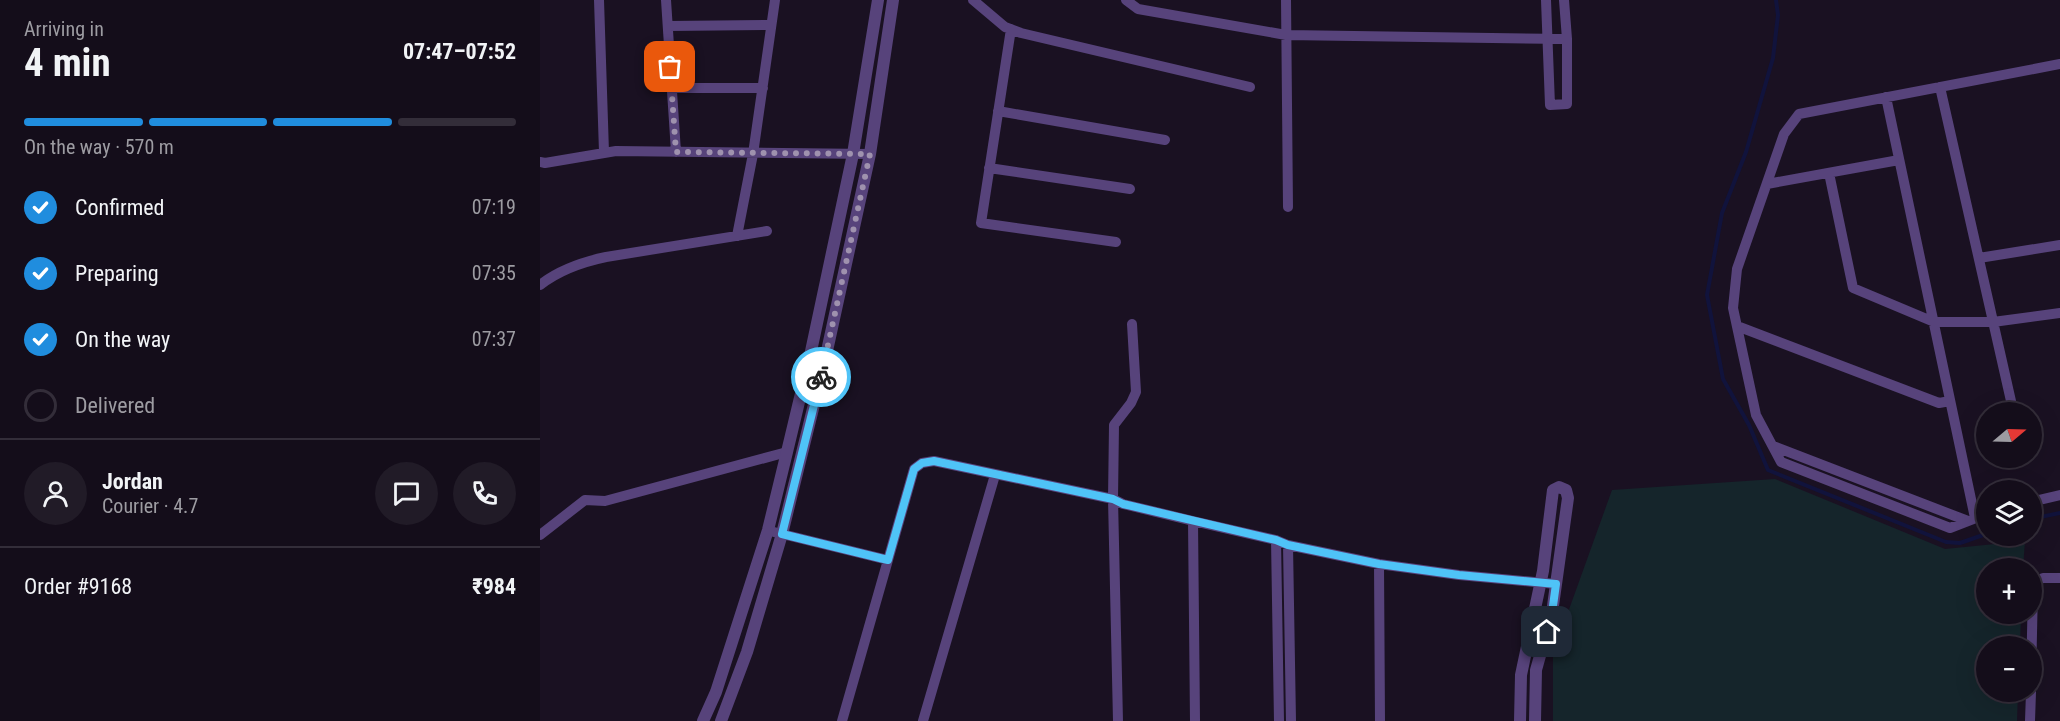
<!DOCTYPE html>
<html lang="en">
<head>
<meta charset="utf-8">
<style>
  :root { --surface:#140d1a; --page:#211b27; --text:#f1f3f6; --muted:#9d9ca2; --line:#332d39; --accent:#208dde }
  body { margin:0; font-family:"Roboto Condensed",sans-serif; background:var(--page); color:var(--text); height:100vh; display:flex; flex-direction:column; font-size:22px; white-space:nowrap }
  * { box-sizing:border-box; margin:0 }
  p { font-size:20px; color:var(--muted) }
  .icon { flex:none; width:33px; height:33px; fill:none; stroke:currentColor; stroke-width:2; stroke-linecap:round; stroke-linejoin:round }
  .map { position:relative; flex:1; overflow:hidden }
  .sheet { display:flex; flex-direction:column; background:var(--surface); width:540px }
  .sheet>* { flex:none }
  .needle { width:39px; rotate:71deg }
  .tools { position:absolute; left:1436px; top:402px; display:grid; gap:12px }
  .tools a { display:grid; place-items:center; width:66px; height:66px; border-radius:50%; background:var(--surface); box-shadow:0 6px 24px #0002,0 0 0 2px var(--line); font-size:30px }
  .pin { position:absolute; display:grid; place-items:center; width:51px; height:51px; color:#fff; margin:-26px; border-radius:12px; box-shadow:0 3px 9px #0006 }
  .courier { position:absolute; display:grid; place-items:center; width:60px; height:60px; margin:-30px; border:4px solid #4fc3f7; border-radius:50%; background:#fff; color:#222; box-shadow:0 2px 8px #0007 }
  .headline em { font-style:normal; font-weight:700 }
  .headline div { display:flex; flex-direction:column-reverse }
  .headline { display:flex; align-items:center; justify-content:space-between; height:102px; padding:0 24px }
  h1 { font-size:39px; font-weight:700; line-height:45px }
  .bar { display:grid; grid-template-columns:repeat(4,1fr); gap:9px 6px; align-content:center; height:72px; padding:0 24px }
  .bar i { height:8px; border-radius:4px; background:var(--line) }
  .bar .selected { background:var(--accent) }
  .bar p { grid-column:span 4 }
  .line { display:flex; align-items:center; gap:15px; padding:0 24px; border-top:2px solid var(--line) }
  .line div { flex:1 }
  .round { display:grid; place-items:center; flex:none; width:63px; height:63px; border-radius:32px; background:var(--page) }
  ol { padding:0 24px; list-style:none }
  li { display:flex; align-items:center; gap:18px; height:66px }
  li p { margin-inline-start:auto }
  li .icon { padding:6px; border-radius:50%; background:var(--accent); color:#fff; stroke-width:4 }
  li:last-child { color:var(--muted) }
  li i { width:33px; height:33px; border:3px solid var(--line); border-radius:50% }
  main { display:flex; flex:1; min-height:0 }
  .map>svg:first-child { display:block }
  .grass { fill:#15252b }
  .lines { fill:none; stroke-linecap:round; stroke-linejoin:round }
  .stream { stroke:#11133c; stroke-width:4 }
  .minor { stroke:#57437b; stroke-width:10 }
  .tertiary { stroke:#57437b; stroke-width:12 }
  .done { stroke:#9f92ae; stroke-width:6; stroke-dasharray:0 10.8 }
  .route { stroke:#4fc3f7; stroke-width:8 }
</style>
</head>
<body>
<main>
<section class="sheet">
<div class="headline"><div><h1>4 min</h1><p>Arriving in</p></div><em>07:47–07:52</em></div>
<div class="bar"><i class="selected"></i><i class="selected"></i><i class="selected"></i><i></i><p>On the way · 570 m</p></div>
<ol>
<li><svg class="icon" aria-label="check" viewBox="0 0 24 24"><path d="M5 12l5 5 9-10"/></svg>Confirmed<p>07:19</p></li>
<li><svg class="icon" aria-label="check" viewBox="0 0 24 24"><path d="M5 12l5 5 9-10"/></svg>Preparing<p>07:35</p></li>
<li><svg class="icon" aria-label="check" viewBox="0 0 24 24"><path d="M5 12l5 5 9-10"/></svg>On the way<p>07:37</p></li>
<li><i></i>Delivered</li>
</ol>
<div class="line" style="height:108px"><a class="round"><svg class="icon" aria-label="person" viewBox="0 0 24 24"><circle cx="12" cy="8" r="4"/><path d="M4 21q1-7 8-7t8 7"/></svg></a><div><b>Jordan</b><p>Courier · 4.7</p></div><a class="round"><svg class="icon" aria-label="chat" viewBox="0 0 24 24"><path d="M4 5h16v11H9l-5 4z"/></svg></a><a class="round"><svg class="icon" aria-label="phone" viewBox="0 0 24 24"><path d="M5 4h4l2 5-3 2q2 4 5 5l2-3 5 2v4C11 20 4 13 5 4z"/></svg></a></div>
<div class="line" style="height:78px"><div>Order #9168</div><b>₹984</b></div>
</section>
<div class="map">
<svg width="1520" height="721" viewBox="0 0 1520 721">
  <rect width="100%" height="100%" fill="#1a1122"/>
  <!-- grass -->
  <path class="grass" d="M 1235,479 L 1405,549 L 1485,541 L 1483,568 L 1446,568 L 1446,614 L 1481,614 L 1480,646 L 1446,646 L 1446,692 L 1478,692 L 1477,721 L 1013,721 L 1013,654 L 1072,490 Z"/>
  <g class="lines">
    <!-- stream -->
    <path class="stream" d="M 1236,0 L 1238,15 L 1233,58 L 1206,152 L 1182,213 L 1167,295 L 1183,379 L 1209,425 L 1228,470 L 1406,542 L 1420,543 L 1446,534
      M 1491,519 L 1520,513"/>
    <!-- minor -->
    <path class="minor" d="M 59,0 L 64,152
      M 126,0 L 136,152
      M 433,0 L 465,27 L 481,33 L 710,87
      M 586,0 L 598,9 L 746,35 L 1027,39
      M 746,0 L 748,207
      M 1006,0 L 1010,105 L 1027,104 L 1027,39 L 1024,0
      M 128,26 L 231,25
      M 471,29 L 441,223 L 576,242
      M 1400,87 L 1471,401
      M 132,88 L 223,88
      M 1346,97 L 1435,518
      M 458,111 L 625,140
      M 0,162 L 5,163 L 76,151 L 330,154
      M 449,168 L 590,189
      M 1289,173 L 1313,288 L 1394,322 L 1453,322 L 1520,313
      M 1227,184 L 1359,160
      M 197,236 L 213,154 L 235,0
      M 1439,258 L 1520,245
      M 0,285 C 19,270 42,262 66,257 L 227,231
      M 1197,326 L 1399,403 L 1410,401
      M 1233,446 L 1428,521
      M 1491,502 L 1520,495
      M 1446,514 L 1410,528 L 1241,462 L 1216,415 L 1193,308 L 1197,269 L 1244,134 L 1259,114 L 1520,64
      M 653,521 L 736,540 L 748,545 L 839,564 L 919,575 L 1016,584
      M 234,532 L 348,560
      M 0,535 L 45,500 L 65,501 L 247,452
      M 736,540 L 739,721
      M 748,545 L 751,721
      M 839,564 L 840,721
      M 1491,679 L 1493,588 L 1496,581 L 1503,578 L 1520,578
      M 302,721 L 374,469 L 382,463 L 394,461 L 573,499 L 583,504 L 653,521 L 655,721
      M 383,721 L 455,475
      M 578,721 L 573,499 L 574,425 L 591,403 L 596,392 L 592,324
      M 1490,721 L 1491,692"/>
    <!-- tertiary -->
    <path class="tertiary" d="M 163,721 L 176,692 L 228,530 L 247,452 L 270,356 L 313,154 L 338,0
      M 181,721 L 207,652 L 242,534 L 285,360 L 330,154 L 353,0
      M 980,721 L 981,675 L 1003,571 L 1013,490 L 1019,487 L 1026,490 L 1028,498 L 1012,613 L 996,670 L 995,721"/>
  </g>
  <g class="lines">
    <!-- done -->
    <path class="done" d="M 130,67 L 136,152 L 330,154 L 281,377"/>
    <!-- route -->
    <path class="route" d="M 281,377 L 242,534 L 348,560 L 374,469 L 382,463 L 394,461 L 573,499 L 583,504 L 736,540 L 748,545 L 839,564 L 919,575 L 1016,584 L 1012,613 L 1007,632"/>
  </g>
</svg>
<div class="tools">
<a><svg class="needle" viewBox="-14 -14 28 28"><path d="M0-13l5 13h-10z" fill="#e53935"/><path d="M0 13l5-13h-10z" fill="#9d9ca2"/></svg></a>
<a><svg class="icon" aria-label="layers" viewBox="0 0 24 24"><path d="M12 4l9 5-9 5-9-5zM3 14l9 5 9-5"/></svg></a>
<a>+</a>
<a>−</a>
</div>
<div class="pin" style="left:130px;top:67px;background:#ea580c"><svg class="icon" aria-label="bag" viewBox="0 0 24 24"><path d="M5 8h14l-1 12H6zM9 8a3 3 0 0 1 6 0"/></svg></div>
<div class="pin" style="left:1007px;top:632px;background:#1f2937"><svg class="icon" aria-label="home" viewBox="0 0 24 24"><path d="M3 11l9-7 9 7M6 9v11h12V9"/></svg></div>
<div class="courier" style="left:281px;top:377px"><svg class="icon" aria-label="bike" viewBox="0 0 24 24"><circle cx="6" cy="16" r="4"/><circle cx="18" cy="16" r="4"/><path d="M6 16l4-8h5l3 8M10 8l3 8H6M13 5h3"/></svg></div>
</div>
</main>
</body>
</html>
